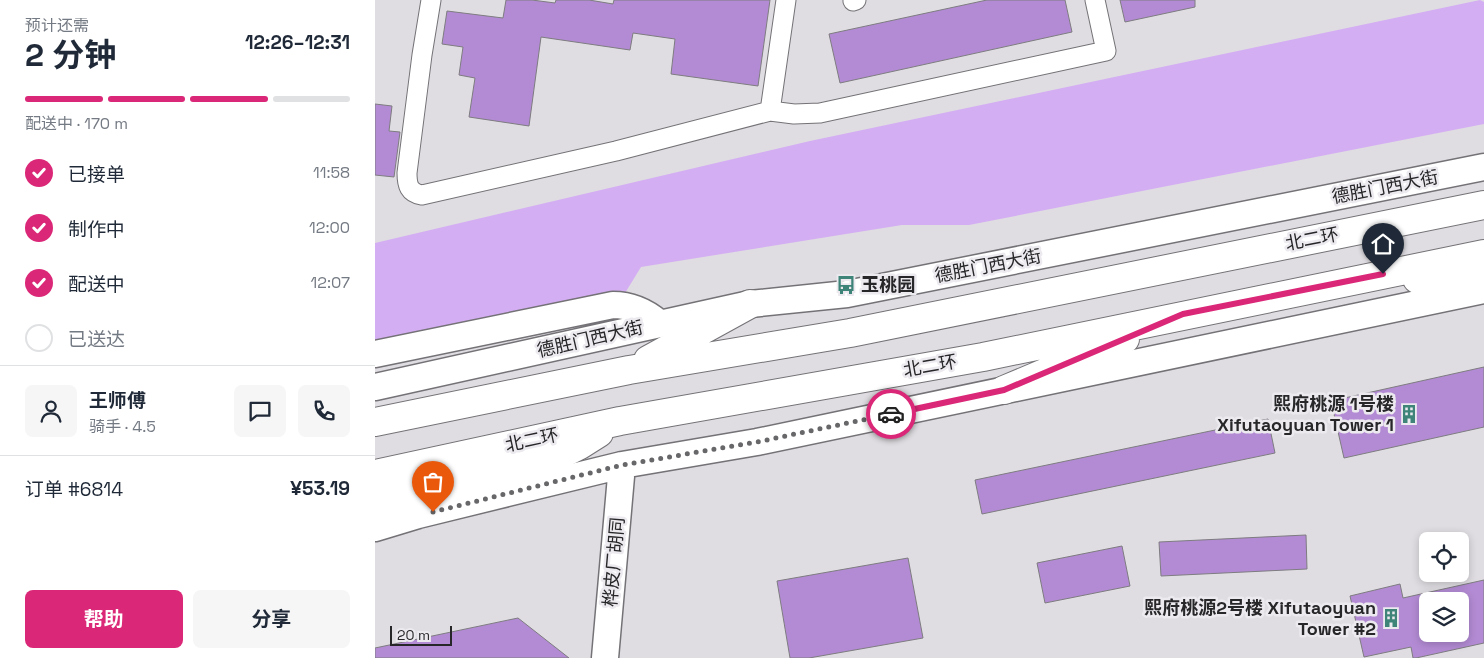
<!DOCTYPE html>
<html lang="zh">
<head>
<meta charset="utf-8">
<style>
  :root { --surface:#fff; --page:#f6f6f7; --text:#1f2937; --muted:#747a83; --line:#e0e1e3; --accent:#db2777 }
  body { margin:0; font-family:"Space Grotesk","Noto Sans SC",sans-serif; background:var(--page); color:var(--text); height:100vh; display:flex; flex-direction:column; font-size:19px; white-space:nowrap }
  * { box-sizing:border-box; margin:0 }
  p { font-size:16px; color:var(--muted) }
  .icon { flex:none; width:28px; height:28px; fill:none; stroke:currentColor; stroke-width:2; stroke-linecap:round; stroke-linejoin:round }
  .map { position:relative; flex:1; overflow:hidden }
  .panel { display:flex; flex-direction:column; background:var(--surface); width:375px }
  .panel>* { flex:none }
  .controls { position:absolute; left:1044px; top:532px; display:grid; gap:10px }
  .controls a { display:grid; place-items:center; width:50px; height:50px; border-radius:8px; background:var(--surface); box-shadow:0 2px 8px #0003; font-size:25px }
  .scale { position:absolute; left:15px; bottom:12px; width:62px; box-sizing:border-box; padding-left:5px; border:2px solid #272628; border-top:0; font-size:14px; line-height:18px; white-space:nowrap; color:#272628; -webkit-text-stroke:4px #eceaef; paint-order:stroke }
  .pin { position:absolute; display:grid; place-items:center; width:42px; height:42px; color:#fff; margin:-51px -21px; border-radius:50% 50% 50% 0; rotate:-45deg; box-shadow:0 0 5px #0007 }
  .pin .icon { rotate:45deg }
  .courier { position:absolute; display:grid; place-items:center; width:50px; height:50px; margin:-25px; border:4px solid #db2777; border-radius:50%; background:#fff; color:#222; box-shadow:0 1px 6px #0007 }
  .overview em { font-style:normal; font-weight:700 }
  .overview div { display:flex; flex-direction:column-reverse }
  .overview { display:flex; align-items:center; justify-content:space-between; height:85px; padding:0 25px }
  h1 { font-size:32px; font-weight:700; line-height:38px }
  .bar { display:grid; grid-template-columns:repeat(4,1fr); gap:8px 5px; align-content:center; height:60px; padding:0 25px }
  .bar i { height:6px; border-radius:4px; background:var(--line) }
  .bar .on { background:var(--accent) }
  .bar p { grid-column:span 4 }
  .line { display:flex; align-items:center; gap:12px; padding:0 25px; border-top:1px solid var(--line) }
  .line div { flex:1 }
  .round { display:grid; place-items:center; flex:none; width:52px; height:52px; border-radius:8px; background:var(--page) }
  ol { padding:0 25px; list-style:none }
  li { display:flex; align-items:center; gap:15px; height:55px }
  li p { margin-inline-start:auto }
  li .icon { padding:5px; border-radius:50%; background:var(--accent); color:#fff; stroke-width:4 }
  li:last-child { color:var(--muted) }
  li i { width:28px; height:28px; border:2px solid var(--line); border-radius:50% }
  .button { display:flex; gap:10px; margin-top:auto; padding:10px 25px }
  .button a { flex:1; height:58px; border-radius:8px; background:var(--accent); color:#fff; font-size:20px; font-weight:700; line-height:58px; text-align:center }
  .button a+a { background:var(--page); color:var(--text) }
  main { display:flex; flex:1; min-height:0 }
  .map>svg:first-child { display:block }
  .green { fill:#d4aef3 }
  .building { fill:#b38bd4; stroke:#7e7c80; fill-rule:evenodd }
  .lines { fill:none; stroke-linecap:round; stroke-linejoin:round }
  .street-casing { stroke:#747276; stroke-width:21 }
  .secondary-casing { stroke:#747276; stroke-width:29 }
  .highway-casing { stroke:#747276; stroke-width:30 }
  .street { stroke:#fff; stroke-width:19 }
  .secondary { stroke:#fff; stroke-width:26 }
  .highway { stroke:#fff; stroke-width:28 }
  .done { stroke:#676669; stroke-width:5; stroke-dasharray:0 9 }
  .route { stroke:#db2777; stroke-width:6 }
  .labels { text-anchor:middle; stroke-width:5; stroke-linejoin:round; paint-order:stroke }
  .street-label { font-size:18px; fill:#272628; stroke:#eceaef }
  .poi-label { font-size:18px; font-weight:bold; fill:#272628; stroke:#eceaef; text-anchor:end }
</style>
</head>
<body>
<main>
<section class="panel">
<div class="overview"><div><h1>2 分钟</h1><p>预计还需</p></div><em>12:26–12:31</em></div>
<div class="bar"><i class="on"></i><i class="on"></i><i class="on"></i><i></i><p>配送中 · 170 m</p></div>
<ol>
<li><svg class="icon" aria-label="check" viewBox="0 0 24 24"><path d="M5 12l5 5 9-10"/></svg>已接单<p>11:58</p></li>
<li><svg class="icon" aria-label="check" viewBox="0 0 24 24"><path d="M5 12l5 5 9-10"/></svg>制作中<p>12:00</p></li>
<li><svg class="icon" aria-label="check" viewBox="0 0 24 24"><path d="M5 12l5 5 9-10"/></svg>配送中<p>12:07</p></li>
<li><i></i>已送达</li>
</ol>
<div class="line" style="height:90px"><a class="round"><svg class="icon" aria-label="person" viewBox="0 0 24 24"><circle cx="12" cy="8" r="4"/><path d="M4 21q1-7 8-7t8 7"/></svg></a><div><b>王师傅</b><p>骑手 · 4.5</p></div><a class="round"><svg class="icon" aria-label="chat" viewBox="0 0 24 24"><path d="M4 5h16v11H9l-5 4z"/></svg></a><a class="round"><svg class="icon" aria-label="phone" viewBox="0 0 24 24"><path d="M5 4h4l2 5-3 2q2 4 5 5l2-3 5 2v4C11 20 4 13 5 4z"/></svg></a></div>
<div class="line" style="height:65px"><div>订单 #6814</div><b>¥53.19</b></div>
<div class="button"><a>帮助</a><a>分享</a></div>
</section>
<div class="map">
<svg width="1109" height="658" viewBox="0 0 1109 658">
  <rect width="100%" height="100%" fill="#dfdde1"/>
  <!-- green -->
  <path class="green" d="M 1105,0 L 1109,2 L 1109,124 L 594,225 L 527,225 L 266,267 L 247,298 L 0,347 L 0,243 L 435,141 Z"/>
  <!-- building -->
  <path class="building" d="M 131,0 L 157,0 L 180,3 L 181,0 L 214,0 L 238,4 L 239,0 L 395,0 L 383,86 L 296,74 L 300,39 L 258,33 L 255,50 L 166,37 L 154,126 L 94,117 L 100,78 L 84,75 L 88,47 L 67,44 L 72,11 L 128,18 Z
    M 612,0 L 690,0 L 697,32 L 465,83 L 454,34 Z
    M 745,0 L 820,0 L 820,7 L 750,22 Z
    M 0,104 L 17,106 L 14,131 L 25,132 L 19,177 L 0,175 Z
    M 1109,367 L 1109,427 L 969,458 L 956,401 Z
    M 893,419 L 900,453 L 607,514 L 600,480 Z
    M 931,535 L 932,569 L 786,576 L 784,542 Z
    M 747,546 L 755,586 L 670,603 L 662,563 Z
    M 533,558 L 548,638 L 434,658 L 415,658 L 402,581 Z
    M 1109,580 L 1109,643 L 1041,658 L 1038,658 L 1036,647 L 989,657 L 975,596 L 1025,584 L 1028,598 ZM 1052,601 L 1085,601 L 1085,634 L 1052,634 Z
    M 143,618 L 194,658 L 0,658 L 0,648 Z"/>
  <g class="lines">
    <!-- street casing -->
    <g class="street-casing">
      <path id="street" d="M 56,0 L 47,55 L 32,173 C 32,185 34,193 47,195 L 241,151 L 395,111 L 411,0
        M 478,1 L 481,0
        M 395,111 L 419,114 L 445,113 L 731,51 L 720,0"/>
    </g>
    <!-- secondary casing -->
    <g class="secondary-casing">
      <path id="secondary" d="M 0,354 L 238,305 C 256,305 271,312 284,323
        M 0,387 L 375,304 L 472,294 L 1109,167
        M 0,528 L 43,515 L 247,465 L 382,442 L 1109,290
        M 230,658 L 247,465"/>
    </g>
    <!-- highway casing -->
    <g class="highway-casing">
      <path id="highway" d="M 1042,279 L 1109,280
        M 273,360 L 375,304
        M 629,390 L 750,339
        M 0,422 L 254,370 L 475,333 L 1109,205
        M 0,474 L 245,421 L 608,357 L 1109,254
        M 0,501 L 51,486 L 181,457 L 205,445 L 224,433"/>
    </g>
    <!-- street -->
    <use href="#street" class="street"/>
    <!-- secondary -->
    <use href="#secondary" class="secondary"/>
    <!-- highway -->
    <use href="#highway" class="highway"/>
  </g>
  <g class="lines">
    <!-- done -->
    <path class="done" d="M 58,512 L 247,465 L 382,442 L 516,414"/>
    <!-- route -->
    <path class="route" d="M 516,414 L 629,390 L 808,314 L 1008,274"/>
  </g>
  <!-- icons -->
  <defs>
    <g id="bus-bare" transform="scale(1.5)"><path d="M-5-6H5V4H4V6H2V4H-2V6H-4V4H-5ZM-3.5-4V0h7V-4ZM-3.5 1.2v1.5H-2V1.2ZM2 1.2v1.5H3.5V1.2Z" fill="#3f8479" stroke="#eceaef" stroke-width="2.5" paint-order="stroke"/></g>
    <g id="building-bare" transform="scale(1.5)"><path d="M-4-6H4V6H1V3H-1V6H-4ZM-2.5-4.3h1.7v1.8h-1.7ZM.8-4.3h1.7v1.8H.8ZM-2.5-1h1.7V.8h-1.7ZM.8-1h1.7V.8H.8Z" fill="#3f8479" stroke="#eceaef" stroke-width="2.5" paint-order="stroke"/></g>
  </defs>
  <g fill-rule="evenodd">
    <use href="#bus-bare" x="471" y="285"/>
    <use href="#building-bare" x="1034" y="414"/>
    <use href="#building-bare" x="1016" y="618"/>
  </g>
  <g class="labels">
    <!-- street labels -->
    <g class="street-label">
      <text transform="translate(1010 187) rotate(-11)" y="6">德胜门西大街</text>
      <text transform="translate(937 239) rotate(-11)" y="6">北二环</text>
      <text transform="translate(613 266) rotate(-11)" y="6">德胜门西大街</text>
      <text transform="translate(215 339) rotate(-13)" y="6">德胜门西大街</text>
      <text transform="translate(555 366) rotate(-10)" y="6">北二环</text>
      <text transform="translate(157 440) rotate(-12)" y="6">北二环</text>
      <text transform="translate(239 562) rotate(-85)" y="6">桦皮厂胡同</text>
    </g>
    <!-- poi labels -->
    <g class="poi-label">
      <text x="486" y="291" text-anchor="start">玉桃园</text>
      <text x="1019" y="410">熙府桃源 1号楼<tspan x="1019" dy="21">Xifutaoyuan Tower 1</tspan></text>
      <text x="1001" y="614">熙府桃源2号楼 Xifutaoyuan<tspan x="1001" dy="21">Tower #2</tspan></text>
    </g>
  </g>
</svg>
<div class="controls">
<a><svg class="icon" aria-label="locate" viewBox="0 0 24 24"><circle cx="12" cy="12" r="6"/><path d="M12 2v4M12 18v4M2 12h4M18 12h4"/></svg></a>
<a><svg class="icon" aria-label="layers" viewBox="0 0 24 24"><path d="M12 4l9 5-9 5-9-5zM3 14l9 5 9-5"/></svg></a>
</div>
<div class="scale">20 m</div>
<div class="pin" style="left:58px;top:512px;background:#ea580c"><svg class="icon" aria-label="bag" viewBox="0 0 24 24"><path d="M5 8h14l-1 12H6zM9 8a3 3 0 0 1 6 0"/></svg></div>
<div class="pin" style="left:1008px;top:274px;background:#1f2937"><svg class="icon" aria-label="home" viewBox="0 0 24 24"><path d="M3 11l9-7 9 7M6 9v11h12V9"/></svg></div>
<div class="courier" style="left:516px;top:414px"><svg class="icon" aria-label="car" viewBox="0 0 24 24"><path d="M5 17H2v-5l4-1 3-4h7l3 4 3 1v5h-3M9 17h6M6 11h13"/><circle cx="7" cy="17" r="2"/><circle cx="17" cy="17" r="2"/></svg></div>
</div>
</main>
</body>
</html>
